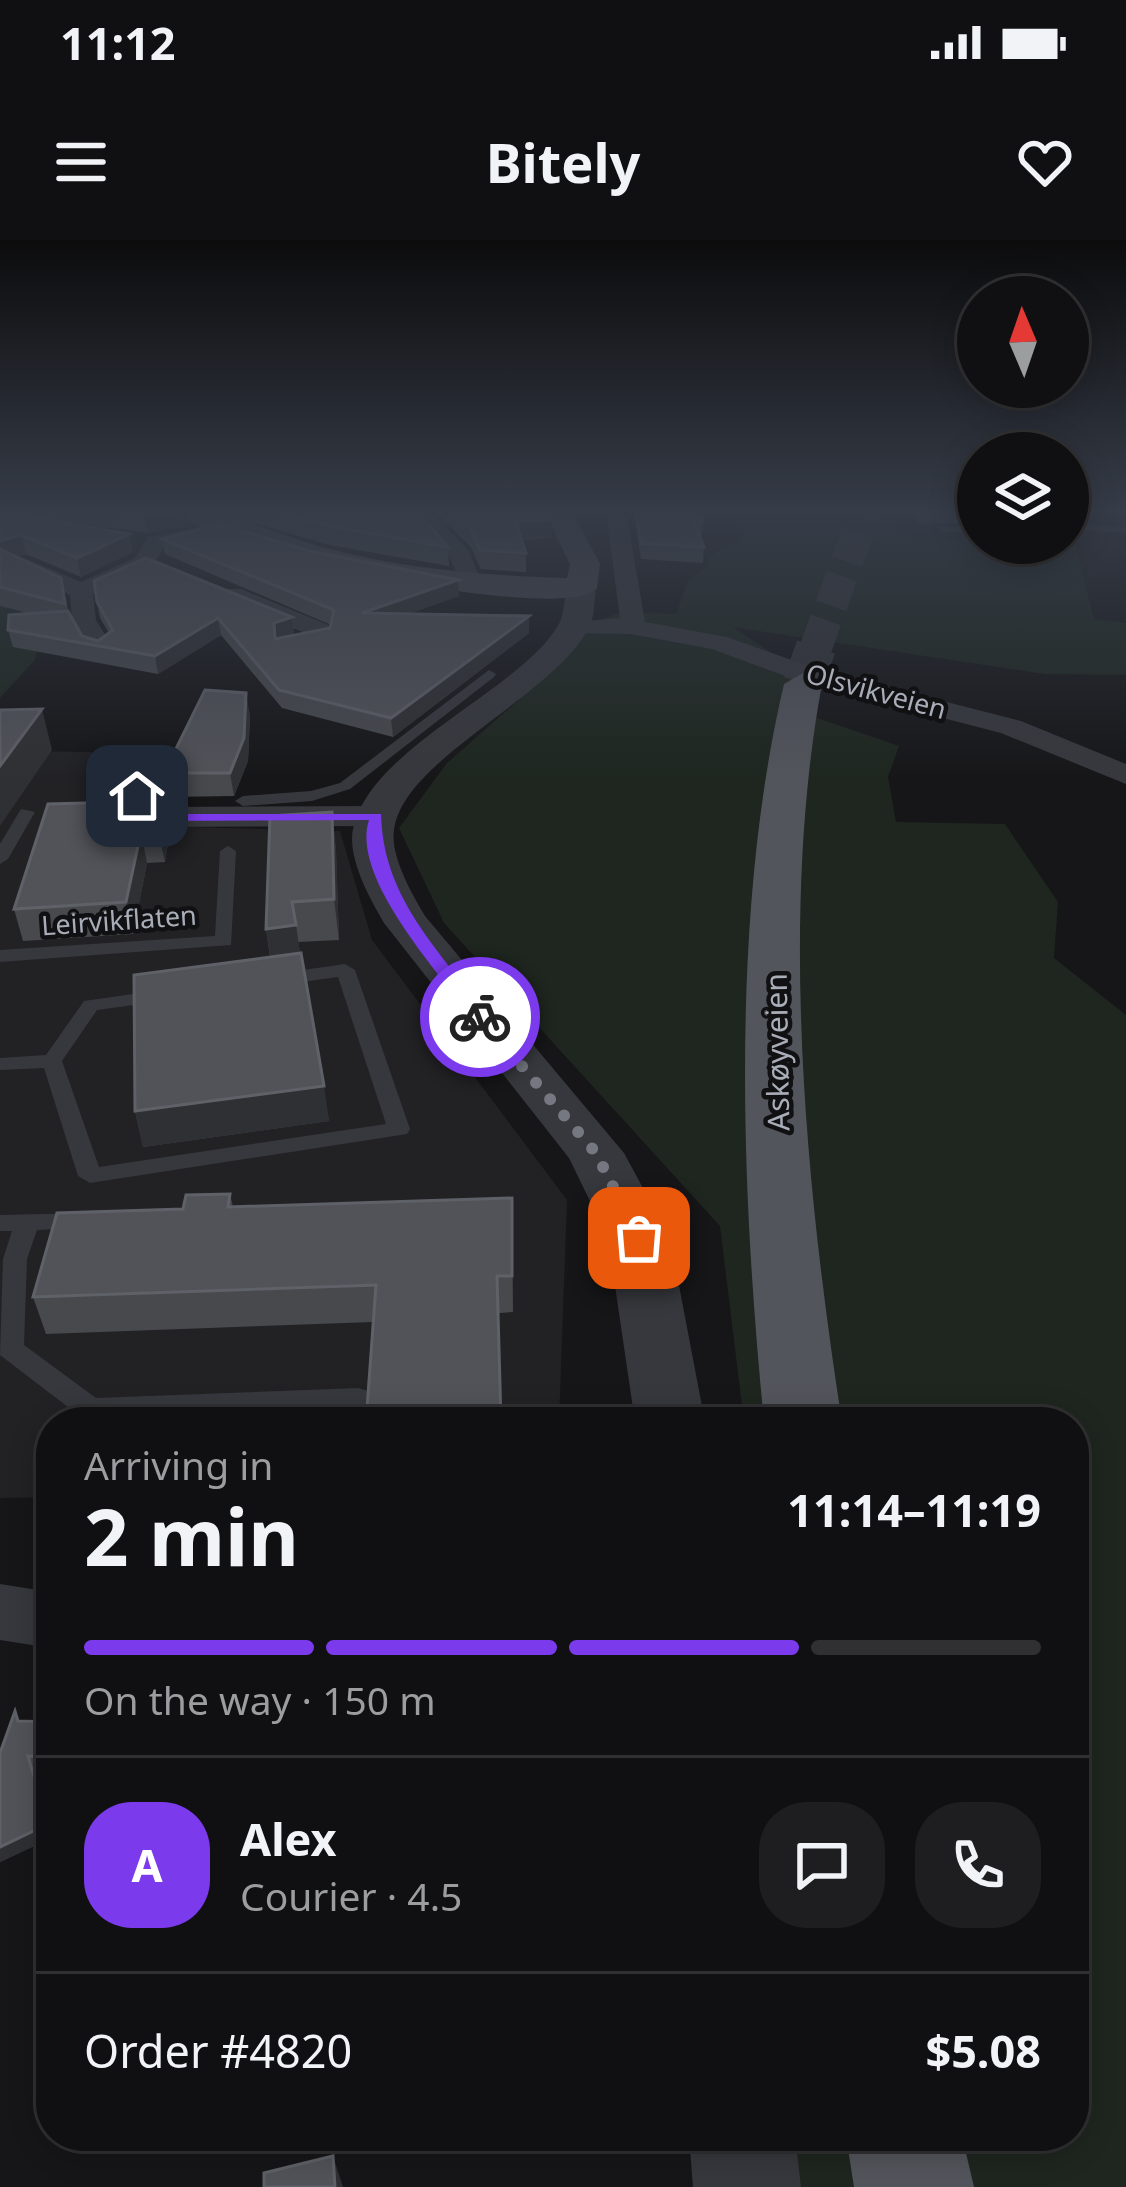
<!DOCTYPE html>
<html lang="en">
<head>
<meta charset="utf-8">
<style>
  :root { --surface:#101012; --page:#1e1e20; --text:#f1f3f6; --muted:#9c9d9f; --line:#303032; --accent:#7c3aed }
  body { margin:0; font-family:"Noto Sans",sans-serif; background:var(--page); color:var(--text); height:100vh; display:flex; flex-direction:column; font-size:45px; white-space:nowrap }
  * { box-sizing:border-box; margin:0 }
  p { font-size:39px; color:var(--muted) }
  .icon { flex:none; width:66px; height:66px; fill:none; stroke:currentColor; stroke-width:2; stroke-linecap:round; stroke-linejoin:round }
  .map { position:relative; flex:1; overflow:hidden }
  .panel { position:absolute; left:36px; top:1167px; width:1053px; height:744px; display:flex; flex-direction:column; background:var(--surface); border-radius:48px; box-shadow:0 6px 30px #0003,0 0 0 3px var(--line) }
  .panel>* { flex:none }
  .needle { width:78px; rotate:358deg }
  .controls { position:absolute; left:957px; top:36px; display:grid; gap:24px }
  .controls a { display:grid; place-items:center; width:132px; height:132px; border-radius:50%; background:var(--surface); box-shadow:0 6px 30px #0003,0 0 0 3px var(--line); font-size:60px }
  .pin { position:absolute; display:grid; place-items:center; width:102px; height:102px; color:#fff; margin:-51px; border-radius:24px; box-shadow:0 6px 18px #0006 }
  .courier { position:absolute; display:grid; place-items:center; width:120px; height:120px; margin:-60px; border:9px solid #7c3aed; border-radius:50%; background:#fff; color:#222; box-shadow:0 3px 15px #0007 }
  .headline em { font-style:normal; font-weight:700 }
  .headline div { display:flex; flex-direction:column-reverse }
  .headline { display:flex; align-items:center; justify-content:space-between; height:204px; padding:0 48px }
  h1 { font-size:78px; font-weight:700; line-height:90px }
  .bar { display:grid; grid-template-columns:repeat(4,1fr); gap:18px 12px; align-content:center; height:144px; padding:0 48px }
  .bar i { height:15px; border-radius:9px; background:var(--line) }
  .bar .active { background:var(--accent) }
  .bar p { grid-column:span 4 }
  .line { display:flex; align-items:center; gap:30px; padding:0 48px; border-top:3px solid var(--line) }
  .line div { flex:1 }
  .round { display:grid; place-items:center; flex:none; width:126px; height:126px; border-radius:48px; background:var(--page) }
  .status { display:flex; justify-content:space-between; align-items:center; height:84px; padding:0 60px; background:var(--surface); direction:ltr }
  .status svg { height:33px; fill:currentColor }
  header { display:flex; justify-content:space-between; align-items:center; height:156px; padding:0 48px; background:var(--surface); font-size:54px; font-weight:700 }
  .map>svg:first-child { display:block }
  .built { fill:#222225 }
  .green { fill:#1e261f }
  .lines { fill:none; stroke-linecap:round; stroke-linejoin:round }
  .primary-tunnel-far1 { stroke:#333438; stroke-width:32; stroke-dasharray:32 15; stroke-linecap:butt }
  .primary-tunnel { stroke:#333438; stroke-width:40; stroke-dasharray:40 20; stroke-linecap:butt }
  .service { fill:#37383d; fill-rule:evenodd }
  .minor { fill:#37383d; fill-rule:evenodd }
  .tertiary { fill:#37383d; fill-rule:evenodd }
  .secondary { fill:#45474d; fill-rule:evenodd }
  .primary { fill:#53555c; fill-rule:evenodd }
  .wall { fill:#47494d }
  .shaded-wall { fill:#2f3033 }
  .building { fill:#525359; stroke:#5f6168; stroke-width:3 }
  .route { fill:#7c3aed }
  .done { stroke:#757880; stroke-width:12; stroke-dasharray:0 21.6 }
  .labels { text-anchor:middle; stroke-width:9; stroke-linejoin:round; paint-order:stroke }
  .far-street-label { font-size:27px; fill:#a8adb8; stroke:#111113 }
  .street-label { font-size:30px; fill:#a8adb8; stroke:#111113 }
</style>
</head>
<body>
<div class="status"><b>11:12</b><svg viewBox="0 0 49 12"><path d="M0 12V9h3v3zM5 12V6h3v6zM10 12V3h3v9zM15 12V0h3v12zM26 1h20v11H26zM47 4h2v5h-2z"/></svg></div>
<header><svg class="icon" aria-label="menu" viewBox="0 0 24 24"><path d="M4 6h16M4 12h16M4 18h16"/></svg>Bitely<svg class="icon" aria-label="heart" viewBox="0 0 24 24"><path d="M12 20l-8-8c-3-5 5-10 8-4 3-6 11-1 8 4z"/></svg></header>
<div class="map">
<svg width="1126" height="1947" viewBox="0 0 1126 1947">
  <rect width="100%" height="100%" fill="#161618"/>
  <!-- built -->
  <path class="built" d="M 0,504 L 11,511 L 91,512 L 147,586 L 340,591 L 372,700 L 567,960 L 559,1182 L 51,1182 L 51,1257 L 0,1258 Z"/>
  <!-- green -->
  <path class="green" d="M 721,269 L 888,269 L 908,297 L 1075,304 L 1094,379 L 1126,383 L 1126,435 L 1044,434 L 733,387 L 804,435 L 806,474 L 899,506 L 888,537 L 896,582 L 1005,584 L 1058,662 L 1054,718 L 1126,775 L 1126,1947 L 711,1947 L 704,1896 L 1074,1896 L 1074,1182 L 744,1182 L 720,986 L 444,683 L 399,588 L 447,523 L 529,451 L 583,386 L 620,372 L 676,374 L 688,341 L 709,324 L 707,319 L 739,300 L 734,279 Z
    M 0,366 L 20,372 L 34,368 L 44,391 L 34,421 L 0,458 Z"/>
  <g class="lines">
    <!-- primary-tunnel-far1 -->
    <path class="primary-tunnel-far1" d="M 815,410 L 866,269"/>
    <!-- primary-tunnel -->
    <path class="primary-tunnel" d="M 803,444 L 816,407"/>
    <!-- service -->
    <path class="service" d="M 1068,283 L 1126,287 L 1126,293 L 1068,289 Z
      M 939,287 L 978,287 L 978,293 L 943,292 Z
      M 489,430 L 496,434 L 494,437 L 350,549 L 312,561 L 243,566 L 235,561 L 243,556 L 311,551 L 340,543 Z
      M 21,569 L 35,572 L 8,619 L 0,624 L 0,604 Z
      M 228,606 L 236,611 L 231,705 L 0,722 L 0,710 L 215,696 L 220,611 Z
      M 345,724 L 355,730 L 410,889 L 407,894 L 90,943 L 78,936 L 44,828 L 0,830 L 0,818 L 46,815 L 84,761 ZM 338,737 L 386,884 L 99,927 L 62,821 L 97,770 Z
      M 88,973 L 97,975 L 100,981 L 97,987 L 37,990 L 27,1019 L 24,1105 L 96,1158 L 358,1148 L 368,1151 L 372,1158 L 368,1165 L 91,1180 L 81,1177 L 0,1115 L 3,1019 L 12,991 L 0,991 L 0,975 Z"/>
    <!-- minor -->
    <path class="minor" d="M 407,269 L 428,269 L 468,310 L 483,345 L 479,350 L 463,350 L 450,317 Z
      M 593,269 L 617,269 L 627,277 L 645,382 L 727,397 L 814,428 L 1021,481 L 1126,524 L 1126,544 L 1001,493 L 796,440 L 712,409 L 631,394 L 565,393 L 565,383 L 620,378 L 607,280 Z
      M 224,282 L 234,288 L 231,292 L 164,307 L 151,328 L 93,354 L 96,380 L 112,406 L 99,414 L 90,411 L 72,380 L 70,355 L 5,323 L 24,318 L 81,342 L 135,318 L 148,297 Z
      M 225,349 L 241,349 L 331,386 L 332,398 L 298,413 L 280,413 L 280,403 L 307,394 L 225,359 Z
      M 137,548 L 148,550 L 162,567 L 377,566 L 393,576 L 377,586 L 158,587 L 137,580 L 121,557 Z
      M 0,1344 L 51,1352 L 51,1408 L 0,1400 Z"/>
    <!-- tertiary -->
    <path class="tertiary" d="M 581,339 L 596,348 C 594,359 595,374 590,385 C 559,454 403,518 394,590 C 390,616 412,654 425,676 L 624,913 L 670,998 L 705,1182 L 635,1182 L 608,998 L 569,918 L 384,683 C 370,659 347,618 353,589 C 371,506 521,451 559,384 C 564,374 565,359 566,348 Z
      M 689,1896 L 795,1896 L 801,1947 L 693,1947 Z"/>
    <!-- secondary -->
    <path class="secondary" d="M 170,269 C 225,267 276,295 329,309 C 407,329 487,336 567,338 L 570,324 L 543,269 L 571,269 L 600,324 L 597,348 C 566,387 207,310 170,269 Z"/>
    <!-- primary -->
    <path class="primary" d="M 803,433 L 822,444 C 779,675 806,950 842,1182 L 764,1182 C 741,948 730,673 784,444 Z
      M 846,1896 L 962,1896 L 974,1947 L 854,1947 Z"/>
  </g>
  <!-- wall -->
  <path class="wall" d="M 0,269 L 187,269 L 190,286 L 148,293 L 30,277 L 133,312 L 81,337 L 26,314 L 16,317 L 66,358 L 68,371 L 82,396 L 98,401 L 109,393 L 100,378 L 97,362 L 292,377 L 294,394 L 284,397 L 330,388 L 331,385 L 165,314 L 162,299 L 310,311 L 458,340 L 459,356 L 408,374 L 529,376 L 529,393 L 393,497 L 282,468 L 221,395 L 158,434 L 13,407 L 8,390 L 31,374 L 0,366 Z
    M 204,269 L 416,269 L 448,307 L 449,326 L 330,305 Z
    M 432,269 L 543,269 L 552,298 L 522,300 L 526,313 L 526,332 L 481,329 L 471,307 Z
    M 633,269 L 698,269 L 703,280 L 702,295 L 699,295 L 704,307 L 703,323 L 641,319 Z
    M 913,269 L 966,269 L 964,283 L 918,283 Z
    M 250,475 L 248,521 L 234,556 L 168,557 L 164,533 Z
    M 48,564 L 170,591 L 165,622 L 147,623 L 133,694 L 23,701 L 14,669 Z
    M 332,572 L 336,611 L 339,700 L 298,702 L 329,881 L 143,907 L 135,871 L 270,717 L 266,689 Z
    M 230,954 L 233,967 L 512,958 L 513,1072 L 373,1082 L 46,1094 L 33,1057 L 183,969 Z
    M 20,1481 L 51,1482 L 51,1529 L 34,1529 L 51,1586 L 51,1598 L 0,1622 Z
    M 606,1896 L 658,1896 L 606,1902 Z"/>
  <!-- shaded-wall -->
  <path class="shaded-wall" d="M 187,269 L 190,286 L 148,293 L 145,275 Z
    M 552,280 L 552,298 L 517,300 L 516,282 Z
    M 130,294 L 133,312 L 81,337 L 77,318 Z
    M 21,295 L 26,314 L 1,321 L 0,301 Z
    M 458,340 L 459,356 L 364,389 L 362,373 Z
    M 529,376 L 529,393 L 393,497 L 391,478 Z
    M 292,377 L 294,394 L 276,400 L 277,416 L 274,383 Z
    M 218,378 L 221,395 L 158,434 L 155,416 Z
    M 246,453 L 250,475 L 248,521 L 234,556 L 230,533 Z
    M 42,469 L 52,510 L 0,586 L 0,526 Z
    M 164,561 L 170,591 L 165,622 L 158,591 Z
    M 332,572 L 336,611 L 339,700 L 334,659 Z
    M 141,592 L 147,623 L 133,694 L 126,662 Z
    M 296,685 L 302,726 L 272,730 L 266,689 Z
    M 324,846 L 329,881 L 143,907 L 135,871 Z
    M 28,1516 L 34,1529 L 51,1586 L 51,1598 L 0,1622 L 0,1607 Z
    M 333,1916 L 343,1947 L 335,1947 Z"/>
  <!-- building -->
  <path class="building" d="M 95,269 L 185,269 L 145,275 Z
    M 265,269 L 416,269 L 448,307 L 328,286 Z
    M 450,269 L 543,269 L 552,280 L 516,282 L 526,313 L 480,310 L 470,288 Z
    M 636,269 L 698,269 L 703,280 L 693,280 L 704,307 L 641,303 Z
    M 0,272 L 130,294 L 77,318 L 21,295 L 0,301 Z
    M 219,284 L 310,311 L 458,340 L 362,373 L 529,376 L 391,478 L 279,450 L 218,378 L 155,416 L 8,390 L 9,375 L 68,371 L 82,396 L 98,401 L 113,390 L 97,362 L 94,341 L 146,318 L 292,377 L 274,383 L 275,399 L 330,388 L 334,370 L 162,299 Z
    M 0,309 L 61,338 L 65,364 L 0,347 Z
    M 205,450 L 246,453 L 244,498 L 230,533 L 164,533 Z
    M 42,469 L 0,526 L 0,470 Z
    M 164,561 L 158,591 L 141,592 L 126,662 L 14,669 L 48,564 Z
    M 332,572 L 334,659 L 292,662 L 296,685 L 266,689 L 270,576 Z
    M 301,713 L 324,846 L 135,871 L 134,735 Z
    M 230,954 L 228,967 L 512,958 L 512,1036 L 497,1036 L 501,1182 L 366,1182 L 376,1045 L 33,1057 L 57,973 L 183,969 L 186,955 Z
    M 15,1471 L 18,1481 L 51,1482 L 51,1517 L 28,1516 L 48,1584 L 0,1607 L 0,1513 Z
    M 333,1916 L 335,1947 L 264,1947 L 264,1933 Z"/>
  <!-- sky -->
  <linearGradient id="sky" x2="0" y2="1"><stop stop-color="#0c0c0d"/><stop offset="0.5" stop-color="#363c48"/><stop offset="1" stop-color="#363c48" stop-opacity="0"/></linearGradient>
  <rect width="1126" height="541" fill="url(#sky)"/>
  <!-- route -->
  <path class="route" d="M 133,554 L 142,554 L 160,574 L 381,574 C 383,659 439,709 488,777 L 474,780 C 441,735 350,638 369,580 L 158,581 L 143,576 Z"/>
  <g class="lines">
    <!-- done -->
    <path class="done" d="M 480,777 L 596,913 L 639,998"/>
  </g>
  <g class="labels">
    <!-- far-street labels -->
    <g class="far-street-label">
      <text transform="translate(876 452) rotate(15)" y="9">Olsvikveien</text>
      <text transform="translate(119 681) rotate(-4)" y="9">Leirvikflaten</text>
    </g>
    <!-- street labels -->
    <g class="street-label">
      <text transform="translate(778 812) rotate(-91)" y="10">Askøyveien</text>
    </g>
  </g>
</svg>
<div class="controls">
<a><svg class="needle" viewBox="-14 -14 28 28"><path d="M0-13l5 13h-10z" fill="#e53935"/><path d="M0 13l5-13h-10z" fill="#9c9d9f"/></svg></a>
<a><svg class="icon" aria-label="layers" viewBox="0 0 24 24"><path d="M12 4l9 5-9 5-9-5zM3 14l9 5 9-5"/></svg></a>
</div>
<div class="pin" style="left:639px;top:998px;background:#ea580c"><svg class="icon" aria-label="bag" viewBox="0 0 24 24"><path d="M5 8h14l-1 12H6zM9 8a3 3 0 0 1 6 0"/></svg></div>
<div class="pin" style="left:137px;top:556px;background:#1f2937"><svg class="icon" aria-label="home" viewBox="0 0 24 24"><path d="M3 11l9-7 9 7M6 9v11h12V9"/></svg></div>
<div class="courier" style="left:480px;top:777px"><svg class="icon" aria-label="bike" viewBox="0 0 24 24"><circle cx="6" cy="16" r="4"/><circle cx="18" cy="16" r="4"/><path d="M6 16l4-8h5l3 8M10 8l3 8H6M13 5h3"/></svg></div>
<section class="panel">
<div class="headline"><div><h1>2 min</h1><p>Arriving in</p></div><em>11:14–11:19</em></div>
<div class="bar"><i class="active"></i><i class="active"></i><i class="active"></i><i></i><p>On the way · 150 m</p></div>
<div class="line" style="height:216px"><b class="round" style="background:var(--accent);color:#fff">A</b><div><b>Alex</b><p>Courier · 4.5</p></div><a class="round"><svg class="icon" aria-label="chat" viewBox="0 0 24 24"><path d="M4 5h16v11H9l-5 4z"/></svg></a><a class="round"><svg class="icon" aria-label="phone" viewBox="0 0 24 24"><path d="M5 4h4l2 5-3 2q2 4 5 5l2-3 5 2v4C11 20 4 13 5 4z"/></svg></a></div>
<div class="line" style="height:156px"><div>Order #4820</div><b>$5.08</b></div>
</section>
</div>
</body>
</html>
